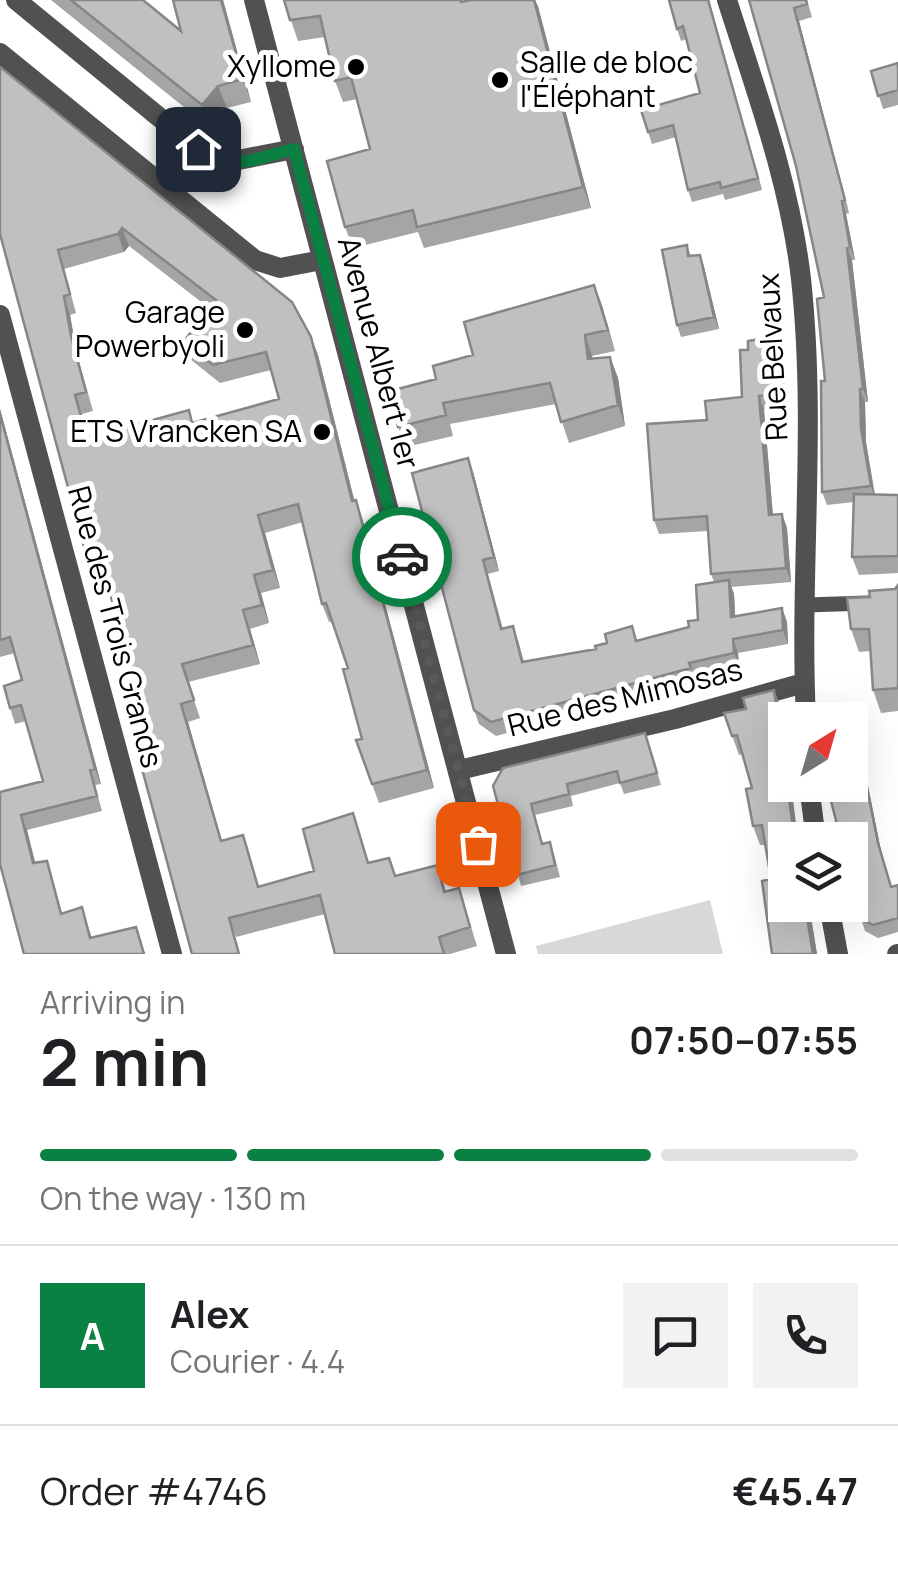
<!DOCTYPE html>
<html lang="en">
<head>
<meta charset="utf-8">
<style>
  :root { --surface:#fff; --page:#f2f2f2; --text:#202124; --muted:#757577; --line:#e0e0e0; --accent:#0b8043 }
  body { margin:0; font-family:Manrope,sans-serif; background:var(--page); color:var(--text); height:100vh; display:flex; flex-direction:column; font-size:38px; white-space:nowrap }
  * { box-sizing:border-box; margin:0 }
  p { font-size:32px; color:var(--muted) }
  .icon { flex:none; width:55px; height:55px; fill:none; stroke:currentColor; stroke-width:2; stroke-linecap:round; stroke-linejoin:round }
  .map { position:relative; height:954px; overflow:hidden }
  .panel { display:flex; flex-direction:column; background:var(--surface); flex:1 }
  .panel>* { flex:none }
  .needle { width:65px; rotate:37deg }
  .tools { position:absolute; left:768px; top:702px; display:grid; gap:20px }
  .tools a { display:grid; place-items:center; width:100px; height:100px; border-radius:0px; background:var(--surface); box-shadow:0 10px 40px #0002; font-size:50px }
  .pin { position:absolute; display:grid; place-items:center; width:85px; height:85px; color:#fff; margin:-42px; border-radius:20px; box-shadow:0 5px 15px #0006 }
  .courier { position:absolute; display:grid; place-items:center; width:100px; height:100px; margin:-50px; border:8px solid #0b8043; border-radius:50%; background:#fff; color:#222; box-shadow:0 2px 12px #0007 }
  .headline em { font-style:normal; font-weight:700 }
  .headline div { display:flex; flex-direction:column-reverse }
  .headline { display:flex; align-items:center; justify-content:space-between; height:170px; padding:0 40px }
  h1 { font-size:65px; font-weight:700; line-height:75px }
  .bar { display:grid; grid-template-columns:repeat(4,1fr); gap:15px 10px; align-content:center; height:120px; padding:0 40px }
  .bar i { height:12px; border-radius:8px; background:var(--line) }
  .bar .current { background:var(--accent) }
  .bar p { grid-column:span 4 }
  .line { display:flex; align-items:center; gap:25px; padding:0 40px; border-top:2px solid var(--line) }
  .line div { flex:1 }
  .round { display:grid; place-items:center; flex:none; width:105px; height:105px; border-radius:0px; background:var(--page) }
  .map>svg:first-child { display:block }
  .green { fill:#d8d8d8 }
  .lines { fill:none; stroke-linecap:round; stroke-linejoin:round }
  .lane { stroke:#515151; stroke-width:15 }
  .street { stroke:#515151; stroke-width:20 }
  .wall { fill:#a5a5a5; fill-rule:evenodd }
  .shaded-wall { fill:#868686 }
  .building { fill:#c0c0c0; stroke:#868686; stroke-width:2.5; fill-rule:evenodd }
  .done { stroke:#595959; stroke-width:10; stroke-dasharray:0 18 }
  .route { stroke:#0b8043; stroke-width:12 }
  .poi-dot { fill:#000; stroke:#fff; stroke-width:4 }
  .labels { text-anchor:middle; stroke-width:10; stroke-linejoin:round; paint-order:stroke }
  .poi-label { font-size:30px; fill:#000; stroke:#fff; text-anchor:end }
  .street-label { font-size:30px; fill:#000; stroke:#fff }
</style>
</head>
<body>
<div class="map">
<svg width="898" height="954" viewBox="0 0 898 954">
  <rect width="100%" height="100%" fill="#fff"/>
  <!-- green -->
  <path class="green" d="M 710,900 L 723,954 L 538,954 L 536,946 Z"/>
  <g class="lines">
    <!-- lane -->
    <path class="lane" d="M 806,605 L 898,602"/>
    <!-- street -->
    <path class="street" d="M 16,0 L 198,149 L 223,163 L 294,149
      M 254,0 L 506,954
      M 727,0 C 756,91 790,183 801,279 C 817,426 799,573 806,720
      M 0,53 L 255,260 L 280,268 L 322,260
      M 0,315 L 172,954
      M 459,770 L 675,719 L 804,683
      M 809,785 L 816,840
      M 829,905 L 838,954
      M 897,954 L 898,954"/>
  </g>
  <!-- wall -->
  <path class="wall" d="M 51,0 L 143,0 L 181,31 L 223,0 L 251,102 L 227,108 L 210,128 Z
    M 284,0 L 462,0 L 463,2 L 471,0 L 535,0 L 591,208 L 424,248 L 418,232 L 353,248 L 345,227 L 370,149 L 357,99 L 343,102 L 335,81 L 325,37 L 298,41 Z
    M 709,0 L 762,190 L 725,200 L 723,194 L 692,202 L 688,190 L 676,137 L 652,144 L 648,132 L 700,93 L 686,39 L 681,41 L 677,29 Z
    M 749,0 L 807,0 L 812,17 L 799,21 L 849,213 L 846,214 L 855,260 L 852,260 L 868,402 L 865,402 L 866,442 L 875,494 L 898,495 L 898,573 L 859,575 L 852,557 L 854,502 L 827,505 L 822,492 L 825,381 L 824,297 L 796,166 Z
    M 898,63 L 898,105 L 883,109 L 871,71 Z
    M 0,67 L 311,337 L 318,355 L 354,500 L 356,500 L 362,518 L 434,788 L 379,803 L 356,740 L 362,739 L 348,668 L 333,621 L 329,622 L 322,604 L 303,522 L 265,533 L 280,588 L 261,593 L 269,623 L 250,629 L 260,664 L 188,682 L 200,718 L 188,722 L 222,841 L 243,835 L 259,887 L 314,871 L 353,813 L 369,863 L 396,876 L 444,884 L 446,891 L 459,888 L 477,946 L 450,954 L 335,954 L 325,914 L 236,937 L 132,677 L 106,578 L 94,581 L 88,562 ZM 129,246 L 209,308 L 184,341 L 190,359 L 220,383 L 271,370 L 279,399 L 193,423 L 189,410 L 88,437 L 82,414 L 93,411 L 77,355 L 70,315 L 76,313 L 64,269 L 124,252 Z
    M 687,245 L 691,256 L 700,255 L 704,267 L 719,329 L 681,337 L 677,325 Z
    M 594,285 L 615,351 L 592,356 L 593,359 L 610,357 L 618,378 L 625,426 L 569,443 L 556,404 L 450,424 L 453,436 L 406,447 L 398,427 L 436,379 Z
    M 783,351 L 785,408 L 764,410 L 773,515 L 782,514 L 787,528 L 791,582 L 731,587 L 734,594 L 735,616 L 782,608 L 787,622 L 788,644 L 738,653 L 739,667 L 694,677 L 696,682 L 496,736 L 479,724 L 474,710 L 473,472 L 499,571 L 488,574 L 503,629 L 518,640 L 524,662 L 638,640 L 689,627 L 698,620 L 714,582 L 711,574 L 708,531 L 659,534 L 654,520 L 707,420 L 742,397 Z
    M 0,409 L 101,784 L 95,785 L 102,811 L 27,830 L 35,863 L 47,861 L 62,913 L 87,923 L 92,938 L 136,927 L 145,954 L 24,954 L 0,792 L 43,781 L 26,721 L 15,724 L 10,708 L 22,680 L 15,653 L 0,657 Z
    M 898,585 L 898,711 L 881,713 L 873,690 L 871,651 L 859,652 L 851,629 L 870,597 L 895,589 Z
    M 774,690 L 781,709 L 785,738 L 785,785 L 791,785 L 798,840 L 785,840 L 785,905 L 809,905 L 817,954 L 772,954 L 762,881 L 771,879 L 765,845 L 760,845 L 753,826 L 746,789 L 752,788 L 742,754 L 739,755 L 724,713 L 746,709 L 743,698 Z
    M 649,744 L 661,785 L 624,794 L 620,783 L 571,796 L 573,806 L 535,815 L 543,844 L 554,854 L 560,877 L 521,886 L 493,786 Z
    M 859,748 L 863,761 L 882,856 L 891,887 L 898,885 L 898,932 L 878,938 L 865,931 L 861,919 Z"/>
  <!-- shaded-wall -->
  <path class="shaded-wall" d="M 221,0 L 223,0 L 251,102 L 243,79 Z
    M 534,0 L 535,0 L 538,6 L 591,208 L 583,187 Z
    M 708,0 L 709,0 L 762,190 L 758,178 Z
    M 794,8 L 799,21 L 849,213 L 845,200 Z
    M 218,86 L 227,108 L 210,128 L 202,105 Z
    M 842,201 L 846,214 L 855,260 L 850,247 Z
    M 122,228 L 129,246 L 124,252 L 118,234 Z
    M 847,248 L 852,260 L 868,402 L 863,389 Z
    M 700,255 L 704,267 L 719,329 L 714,317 Z
    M 594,285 L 602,305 L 615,351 L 608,330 Z
    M 64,296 L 70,315 L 77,355 L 93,411 L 71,336 Z
    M 585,335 L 592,356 L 596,380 L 588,359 Z
    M 778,336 L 783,351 L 785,408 L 780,394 Z
    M 311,337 L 318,355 L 359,519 L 352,501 Z
    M 610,357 L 618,378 L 625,426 L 618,405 Z
    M 860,389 L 865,402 L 866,442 L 875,499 L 871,486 L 861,429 Z
    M 759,396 L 764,410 L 774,529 L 769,515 Z
    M 0,409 L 101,784 L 95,769 L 0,414 Z
    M 468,458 L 473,472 L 499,571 L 494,557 Z
    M 356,500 L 362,518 L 434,788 L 427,770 Z
    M 782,514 L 787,528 L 791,582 L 786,568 Z
    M 258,515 L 265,533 L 280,588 L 273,570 Z
    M 254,575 L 261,593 L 269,623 L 262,605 Z
    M 729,580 L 734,594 L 736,630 L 731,617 Z
    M 782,608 L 787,622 L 788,644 L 783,630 Z
    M 243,610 L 250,629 L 260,664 L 253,645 Z
    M 733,639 L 738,653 L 739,667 L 734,653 Z
    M 774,690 L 781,709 L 785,738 L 785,773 Z
    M 181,704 L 188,722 L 227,860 L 195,758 Z
    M 859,748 L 863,761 L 882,856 L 895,900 L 878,843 Z
    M 787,785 L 791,785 L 798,840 L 795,840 Z
    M 21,815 L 27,830 L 39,878 L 33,863 Z
    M 47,861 L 52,877 L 66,929 L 61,914 Z
    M 805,905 L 809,905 L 817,954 L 813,954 Z"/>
  <!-- building -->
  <path class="building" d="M 71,0 L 143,0 L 181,31 L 173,0 L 221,0 L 243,79 L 218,86 L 202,105 Z
    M 284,0 L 461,0 L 461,2 L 471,0 L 534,0 L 583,187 L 417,227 L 413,210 L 345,227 L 327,161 L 370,149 L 351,77 L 335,81 L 320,16 L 290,20 Z
    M 669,0 L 708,0 L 758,178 L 721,188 L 720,182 L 688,190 L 673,125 L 648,132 L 641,110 L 700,93 L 683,26 L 677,29 Z
    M 749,0 L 806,0 L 807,4 L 794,8 L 845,200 L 842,201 L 850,247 L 847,248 L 863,389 L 860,389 L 861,429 L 871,486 L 822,492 L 821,381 L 825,381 L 817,299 L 824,297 L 796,166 Z
    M 898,63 L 898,90 L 878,96 L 871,71 Z
    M 0,67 L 292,302 L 311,337 L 352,501 L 356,500 L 427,770 L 372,784 L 356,740 L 362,739 L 343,669 L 348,668 L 326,603 L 322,604 L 298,504 L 258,515 L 273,570 L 254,575 L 262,605 L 243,610 L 253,645 L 182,664 L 194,700 L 181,704 L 221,841 L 243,835 L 258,887 L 314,871 L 303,829 L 353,813 L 368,863 L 389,858 L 395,876 L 438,865 L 444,892 L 459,888 L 470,927 L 439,937 L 444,954 L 335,954 L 320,895 L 229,918 L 239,954 L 192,954 L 118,680 L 132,677 L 101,559 L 88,562 L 0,234 ZM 122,228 L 216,300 L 184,341 L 213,365 L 266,352 L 279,399 L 192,423 L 189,410 L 87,438 L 75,395 L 86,392 L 71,336 L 64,296 L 70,294 L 58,250 L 118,234 Z
    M 687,245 L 688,256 L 700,255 L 714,317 L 677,325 L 662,250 Z
    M 594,285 L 608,330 L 585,335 L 588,359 L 610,357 L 618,405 L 561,422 L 550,383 L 443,403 L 446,415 L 398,427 L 390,391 L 436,379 L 433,366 L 473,355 L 464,322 Z
    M 778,336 L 780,394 L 759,396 L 769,515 L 782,514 L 786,568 L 711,574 L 707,516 L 654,520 L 647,424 L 707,420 L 705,401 L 742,397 L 740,350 L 748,350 L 748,341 Z
    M 0,414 L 95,769 L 90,770 L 97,796 L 21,815 L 33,863 L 47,861 L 61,914 L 82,907 L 90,938 L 136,927 L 144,954 L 24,954 L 0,864 L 0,792 L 43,781 L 21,705 L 10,708 L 4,686 L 22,680 L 10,637 L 0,640 Z
    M 468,458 L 494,557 L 483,560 L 501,629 L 513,626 L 522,662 L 596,649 L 595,646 L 607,643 L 605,634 L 632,626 L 636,641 L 689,627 L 688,621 L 698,620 L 696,585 L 729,580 L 731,617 L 782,608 L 783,630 L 733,639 L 734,653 L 689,663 L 691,668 L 491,722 L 474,710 L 412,473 Z
    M 854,494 L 898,495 L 898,556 L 852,557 Z
    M 898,585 L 898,688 L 873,690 L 869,629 L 851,629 L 847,598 L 870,597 L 869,591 L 895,589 Z
    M 774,690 L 785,773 L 785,785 L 787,785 L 795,840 L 785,840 L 785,905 L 805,905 L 813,954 L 772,954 L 762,881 L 771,879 L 762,825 L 753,826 L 746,789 L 752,788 L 737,735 L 732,736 L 724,713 L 746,709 L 743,698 Z
    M 645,733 L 657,773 L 620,783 L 617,771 L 567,784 L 569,794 L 531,804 L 542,844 L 550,842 L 555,865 L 517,875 L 493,786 L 503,768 Z
    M 859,748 L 878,843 L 891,887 L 898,885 L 898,918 L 873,925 L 861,919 L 850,876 L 850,840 L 841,840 L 830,797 L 829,785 L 850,785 L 850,750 Z"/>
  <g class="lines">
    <!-- done -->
    <path class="done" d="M 402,557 L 478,844"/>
    <!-- route -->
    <path class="route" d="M 198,149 C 236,172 253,159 294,149 L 402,557"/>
  </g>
  <!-- markers -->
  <g class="poi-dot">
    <circle cx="356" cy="67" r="10"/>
    <circle cx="500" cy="80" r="10"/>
    <circle cx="245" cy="330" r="10"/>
    <circle cx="322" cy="432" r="10"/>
  </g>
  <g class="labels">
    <!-- poi labels -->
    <g class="poi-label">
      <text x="520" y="73" text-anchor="start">Salle de bloc<tspan x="520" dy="34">l'Éléphant</tspan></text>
      <text x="336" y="77">Xyllome</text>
      <text x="225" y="323">Garage<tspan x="225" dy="34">Powerbyoli</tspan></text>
      <text x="302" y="442">ETS Vrancken SA</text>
    </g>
    <!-- street labels -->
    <g class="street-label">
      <text transform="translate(378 353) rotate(75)" y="10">Avenue Albert 1er</text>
      <text transform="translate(773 357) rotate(-93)" y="10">Rue Belvaux</text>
      <text transform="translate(115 627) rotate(75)" y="10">Rue des Trois Grands</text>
      <text transform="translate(625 698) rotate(-14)" y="10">Rue des Mimosas</text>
    </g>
  </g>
</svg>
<div class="tools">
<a><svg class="needle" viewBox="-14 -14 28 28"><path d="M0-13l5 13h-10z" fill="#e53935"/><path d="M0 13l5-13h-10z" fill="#757577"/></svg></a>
<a><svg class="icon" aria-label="layers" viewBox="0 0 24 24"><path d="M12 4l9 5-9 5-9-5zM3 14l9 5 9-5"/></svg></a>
</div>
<div class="pin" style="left:478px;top:844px;background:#ea580c"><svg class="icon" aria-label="bag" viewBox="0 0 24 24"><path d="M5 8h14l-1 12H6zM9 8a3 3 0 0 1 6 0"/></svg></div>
<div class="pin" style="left:198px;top:149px;background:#1f2937"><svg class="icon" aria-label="home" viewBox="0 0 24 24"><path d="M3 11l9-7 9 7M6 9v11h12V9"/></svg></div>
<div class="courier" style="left:402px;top:557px"><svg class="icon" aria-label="car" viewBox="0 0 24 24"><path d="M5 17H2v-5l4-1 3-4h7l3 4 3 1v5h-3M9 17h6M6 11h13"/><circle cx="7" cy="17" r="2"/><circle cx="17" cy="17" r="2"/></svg></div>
</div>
<section class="panel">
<div class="headline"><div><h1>2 min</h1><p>Arriving in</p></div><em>07:50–07:55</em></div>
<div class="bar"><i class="current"></i><i class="current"></i><i class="current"></i><i></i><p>On the way · 130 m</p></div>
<div class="line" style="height:180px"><b class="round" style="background:var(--accent);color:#fff">A</b><div><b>Alex</b><p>Courier · 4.4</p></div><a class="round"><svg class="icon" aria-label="chat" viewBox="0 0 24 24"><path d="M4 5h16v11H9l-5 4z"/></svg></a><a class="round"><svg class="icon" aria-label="phone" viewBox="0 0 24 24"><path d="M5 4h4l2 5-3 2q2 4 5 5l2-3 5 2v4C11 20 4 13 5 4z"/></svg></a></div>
<div class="line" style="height:130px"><div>Order #4746</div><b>€45.47</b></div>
</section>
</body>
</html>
